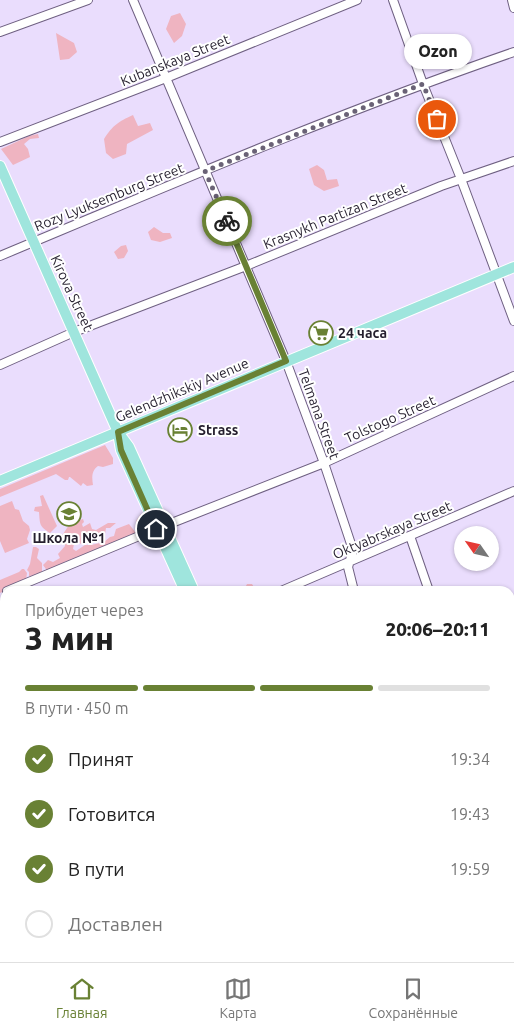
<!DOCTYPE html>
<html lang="ru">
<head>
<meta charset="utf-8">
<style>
  :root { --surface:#fff; --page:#f6f6f6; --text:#222; --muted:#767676; --line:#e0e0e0; --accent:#698134 }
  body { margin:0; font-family:Ubuntu,sans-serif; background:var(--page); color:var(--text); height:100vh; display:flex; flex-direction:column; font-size:19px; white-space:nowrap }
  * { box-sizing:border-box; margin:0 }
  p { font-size:16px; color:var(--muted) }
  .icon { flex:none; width:28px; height:28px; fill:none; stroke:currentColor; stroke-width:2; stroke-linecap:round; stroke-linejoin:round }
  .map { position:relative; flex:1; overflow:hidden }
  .sheet { position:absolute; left:0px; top:586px; width:515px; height:376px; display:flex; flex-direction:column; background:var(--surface); border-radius:15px 15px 0 0; box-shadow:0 1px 4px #0004 }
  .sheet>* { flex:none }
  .needle { width:32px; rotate:304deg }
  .fabs { position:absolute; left:454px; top:526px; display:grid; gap:10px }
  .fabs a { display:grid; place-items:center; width:45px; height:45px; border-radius:50%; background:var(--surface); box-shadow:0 1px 4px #0004; font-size:25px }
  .pin { position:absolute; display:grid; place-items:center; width:42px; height:42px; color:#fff; margin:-21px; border:2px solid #fff; border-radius:50%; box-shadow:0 1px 5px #0007 }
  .courier { position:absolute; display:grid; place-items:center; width:50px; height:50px; margin:-25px; border:4px solid #698134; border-radius:50%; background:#fff; color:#222; box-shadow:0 1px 6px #0007 }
  .bubble { position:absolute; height:35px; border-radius:18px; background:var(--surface); box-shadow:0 1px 4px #0004; font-size:16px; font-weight:800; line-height:35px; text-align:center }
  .headline em { font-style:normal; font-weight:800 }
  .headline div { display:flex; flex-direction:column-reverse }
  .headline { display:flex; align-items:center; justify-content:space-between; height:85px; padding:0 25px }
  h1 { font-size:32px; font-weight:800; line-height:38px }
  .bar { display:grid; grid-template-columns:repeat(4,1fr); gap:8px 5px; align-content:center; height:60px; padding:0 25px }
  .bar i { height:6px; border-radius:4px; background:var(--line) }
  .bar .selected { background:var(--accent) }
  .bar p { grid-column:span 4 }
  ol { padding:0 25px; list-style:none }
  li { display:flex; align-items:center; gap:15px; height:55px }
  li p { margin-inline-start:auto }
  li .icon { padding:5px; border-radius:50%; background:var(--accent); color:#fff; stroke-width:4 }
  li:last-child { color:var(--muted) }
  li i { width:28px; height:28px; border:2px solid var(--line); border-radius:50% }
  .dock { display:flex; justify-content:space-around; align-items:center; height:70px; border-top:1px solid var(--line); background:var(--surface); font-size:14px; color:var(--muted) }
  .dock a { display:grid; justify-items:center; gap:2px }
  .dock .selected { color:var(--accent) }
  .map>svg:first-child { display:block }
  .green { fill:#efb4c1 }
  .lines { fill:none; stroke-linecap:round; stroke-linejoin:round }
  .minor-casing { stroke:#6f6082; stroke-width:10 }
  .major-casing { stroke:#fff; stroke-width:12 }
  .minor { stroke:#fff; stroke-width:8 }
  .major { stroke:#9fe5dd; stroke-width:10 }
  .done { stroke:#6a6276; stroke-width:5; stroke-dasharray:0 9 }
  .route { stroke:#698134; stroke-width:6 }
  .labels { text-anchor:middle; stroke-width:4; stroke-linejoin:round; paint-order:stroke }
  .street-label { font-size:14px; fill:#251f2e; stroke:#fff }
  .poi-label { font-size:14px; font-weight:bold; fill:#251f2e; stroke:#fff; text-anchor:start }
</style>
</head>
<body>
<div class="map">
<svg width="514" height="962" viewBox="0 0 514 962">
  <rect width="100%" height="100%" fill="#eaddfd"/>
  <!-- green -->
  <path class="green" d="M 180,13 L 186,24 L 182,36 L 174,43 L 166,29 L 171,16 Z
    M 56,33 L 74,43 L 77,52 L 69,59 L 60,60 Z
    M 133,115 L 138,126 L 150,123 L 153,130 L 127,144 L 126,154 L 113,159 L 106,153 L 104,139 C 113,125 118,122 133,115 Z
    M 38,134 L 39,138 L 30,139 L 24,144 L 28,149 L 30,157 L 13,165 L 1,149 L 29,136 Z
    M 317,165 L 324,170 L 327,180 L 337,179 L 339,186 L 324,191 L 314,185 L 309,169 Z
    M 154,227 L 163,233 L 170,233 L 172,238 L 160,242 L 151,240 L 148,232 Z
    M 126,245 L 128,251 L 124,258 L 118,259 L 114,252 L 121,246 Z
    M 105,445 L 113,458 L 113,464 L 103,467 L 98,466 C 91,471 92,478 93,485 L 87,486 L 83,483 L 81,486 L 70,477 L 69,477 L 68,480 L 65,480 L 56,474 L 0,497 L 0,489 Z
    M 43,495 L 57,526 L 50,533 C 39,526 40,524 39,512 L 34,511 L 35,507 L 42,506 L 40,496 Z
    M 12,501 L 15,509 L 19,510 L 23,521 L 29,526 L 30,530 L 27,539 L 29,543 L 5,553 L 0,541 L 0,506 Z
    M 141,514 L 145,516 L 145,523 L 148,527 L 145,531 L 141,532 L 136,521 Z
    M 83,519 L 84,522 L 82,524 L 83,527 L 90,523 L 92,529 L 96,530 L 108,523 L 116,523 L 110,528 L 106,528 L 105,534 C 101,537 98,538 94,535 L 89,541 L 81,544 L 78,542 L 74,544 L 73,549 L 76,551 L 85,545 L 91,545 L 104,542 L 110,537 L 114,536 L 116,529 L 129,524 L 136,533 L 129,535 L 123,540 L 120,539 L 117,542 L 71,562 L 66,561 L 58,567 L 48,572 L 43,565 L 48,560 L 53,562 L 60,558 L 58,554 L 65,546 L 64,539 L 61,537 L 69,525 Z
    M 33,547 L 36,547 L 39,549 L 37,558 L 42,563 L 42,575 L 29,576 L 29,572 L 27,570 L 30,564 Z
    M 22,569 L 24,569 L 27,573 L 26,580 L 0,593 L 0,580 L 19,572 Z
    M 247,584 L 252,584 L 255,589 L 259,590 L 265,587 L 268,588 L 268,591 L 245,591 L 245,588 Z
    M 256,958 L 276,958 L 280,962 L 238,962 L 255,960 Z"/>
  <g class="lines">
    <!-- minor casing -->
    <g class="minor-casing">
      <path id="minor" d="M 133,0 L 286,361 L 324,463 L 353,550 L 348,567 L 354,591
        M 393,0 L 423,84 L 461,179 L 514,321
        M 512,0 L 514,8
        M 0,32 L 88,0
        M 0,142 L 166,78 L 357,0
        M 0,256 C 170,185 340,112 514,52
        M 0,365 L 74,332 L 246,266 L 441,186 L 514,161
        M 164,526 L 324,463 L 514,376
        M 410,536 L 429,591
        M 7,591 L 156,529
        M 281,591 L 514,491
        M 510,669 L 514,667
        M 0,706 L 5,704
        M 0,787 L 5,801
        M 510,861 L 514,859
        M 0,874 L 5,871
        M 58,958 L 61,962
        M 166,958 L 167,962
        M 378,958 L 379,962
        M 463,958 L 465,962
        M 232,962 L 250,958"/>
    </g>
    <!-- major casing -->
    <g class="major-casing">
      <path id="major" d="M 0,166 L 118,432 L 129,447 L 194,591
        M 118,433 L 121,450 L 185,591
        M 0,481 L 514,267
        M 296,958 L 298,962"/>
    </g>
    <!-- minor -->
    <use href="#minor" class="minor"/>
    <!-- major -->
    <use href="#major" class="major"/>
  </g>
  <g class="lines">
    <!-- done -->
    <path class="done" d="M 227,221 L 205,171 L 423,84 L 437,119"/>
    <!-- route -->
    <path class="route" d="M 156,529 L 121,450 L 118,432 L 286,361 L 227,221"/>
  </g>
  <!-- icons -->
  <defs>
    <g id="supermarket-ring" transform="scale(1.25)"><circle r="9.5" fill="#fff" stroke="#698134" stroke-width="1.5"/><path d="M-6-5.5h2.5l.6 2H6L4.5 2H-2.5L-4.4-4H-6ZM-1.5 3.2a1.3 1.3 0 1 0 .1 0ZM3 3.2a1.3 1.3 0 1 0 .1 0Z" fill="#698134"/></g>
    <g id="hotel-ring" transform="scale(1.25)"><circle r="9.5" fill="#fff" stroke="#698134" stroke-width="1.5"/><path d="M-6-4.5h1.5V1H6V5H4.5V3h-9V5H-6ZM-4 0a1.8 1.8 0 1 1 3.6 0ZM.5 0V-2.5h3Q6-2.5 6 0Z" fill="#698134"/></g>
    <g id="school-ring" transform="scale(1.25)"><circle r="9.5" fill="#fff" stroke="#698134" stroke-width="1.5"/><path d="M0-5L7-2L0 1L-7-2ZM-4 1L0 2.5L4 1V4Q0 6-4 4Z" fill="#698134"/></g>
  </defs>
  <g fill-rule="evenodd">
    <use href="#supermarket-ring" x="321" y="333"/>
    <use href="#hotel-ring" x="180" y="430"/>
    <use href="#school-ring" x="69" y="514"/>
  </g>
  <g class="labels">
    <!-- street labels -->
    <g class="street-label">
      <text transform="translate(175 60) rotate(-22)" y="5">Kubanskaya Street</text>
      <text transform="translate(109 197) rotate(-22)" y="5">Rozy Lyuksemburg Street</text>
      <text transform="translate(335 216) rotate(-22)" y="5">Krasnykh Partizan Street</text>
      <text transform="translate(72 293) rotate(65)" y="5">Kirova Street</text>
      <text transform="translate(182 390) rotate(-23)" y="5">Gelendzhikskiy Avenue</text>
      <text transform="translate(319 414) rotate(70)" y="5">Telmana Street</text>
      <text transform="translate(390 419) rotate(-24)" y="5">Tolstogo Street</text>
      <text transform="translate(392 530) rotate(-23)" y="5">Oktyabrskaya Street</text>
    </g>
    <!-- poi labels -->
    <g class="poi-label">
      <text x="338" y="338">24 часа</text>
      <text x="198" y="435">Strass</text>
      <text x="69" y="543" text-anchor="middle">Школа №1</text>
    </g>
  </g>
</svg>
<div class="fabs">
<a><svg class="needle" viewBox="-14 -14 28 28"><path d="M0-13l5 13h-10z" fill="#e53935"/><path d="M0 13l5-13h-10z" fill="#767676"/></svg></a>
</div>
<div class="pin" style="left:437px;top:119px;background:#ea580c"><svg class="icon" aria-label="bag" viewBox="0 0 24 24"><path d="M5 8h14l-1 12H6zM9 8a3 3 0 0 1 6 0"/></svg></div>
<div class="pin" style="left:156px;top:529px;background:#1f2937"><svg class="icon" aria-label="home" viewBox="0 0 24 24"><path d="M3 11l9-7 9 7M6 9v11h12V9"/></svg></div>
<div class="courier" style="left:227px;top:221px"><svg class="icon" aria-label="bike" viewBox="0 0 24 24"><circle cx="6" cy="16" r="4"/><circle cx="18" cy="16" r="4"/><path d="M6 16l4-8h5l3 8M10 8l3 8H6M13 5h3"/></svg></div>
<div class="bubble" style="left:404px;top:34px;width:68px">Ozon</div>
<section class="sheet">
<div class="headline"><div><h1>3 мин</h1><p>Прибудет через</p></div><em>20:06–20:11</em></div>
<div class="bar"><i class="selected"></i><i class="selected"></i><i class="selected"></i><i></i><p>В пути · 450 m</p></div>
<ol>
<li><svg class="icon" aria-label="check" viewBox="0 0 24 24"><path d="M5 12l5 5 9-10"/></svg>Принят<p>19:34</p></li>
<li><svg class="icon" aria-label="check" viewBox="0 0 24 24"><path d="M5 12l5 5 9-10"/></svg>Готовится<p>19:43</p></li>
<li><svg class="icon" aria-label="check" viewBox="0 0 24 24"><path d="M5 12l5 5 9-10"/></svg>В пути<p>19:59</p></li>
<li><i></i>Доставлен</li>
</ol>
</section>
</div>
<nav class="dock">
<a class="selected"><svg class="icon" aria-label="home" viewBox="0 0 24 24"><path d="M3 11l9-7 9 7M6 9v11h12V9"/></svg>Главная</a>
<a><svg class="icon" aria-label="map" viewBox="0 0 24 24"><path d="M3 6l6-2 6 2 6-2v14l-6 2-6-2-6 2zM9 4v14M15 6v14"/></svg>Карта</a>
<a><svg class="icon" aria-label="saved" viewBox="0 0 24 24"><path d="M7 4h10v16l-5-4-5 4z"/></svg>Сохранённые</a>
</nav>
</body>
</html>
